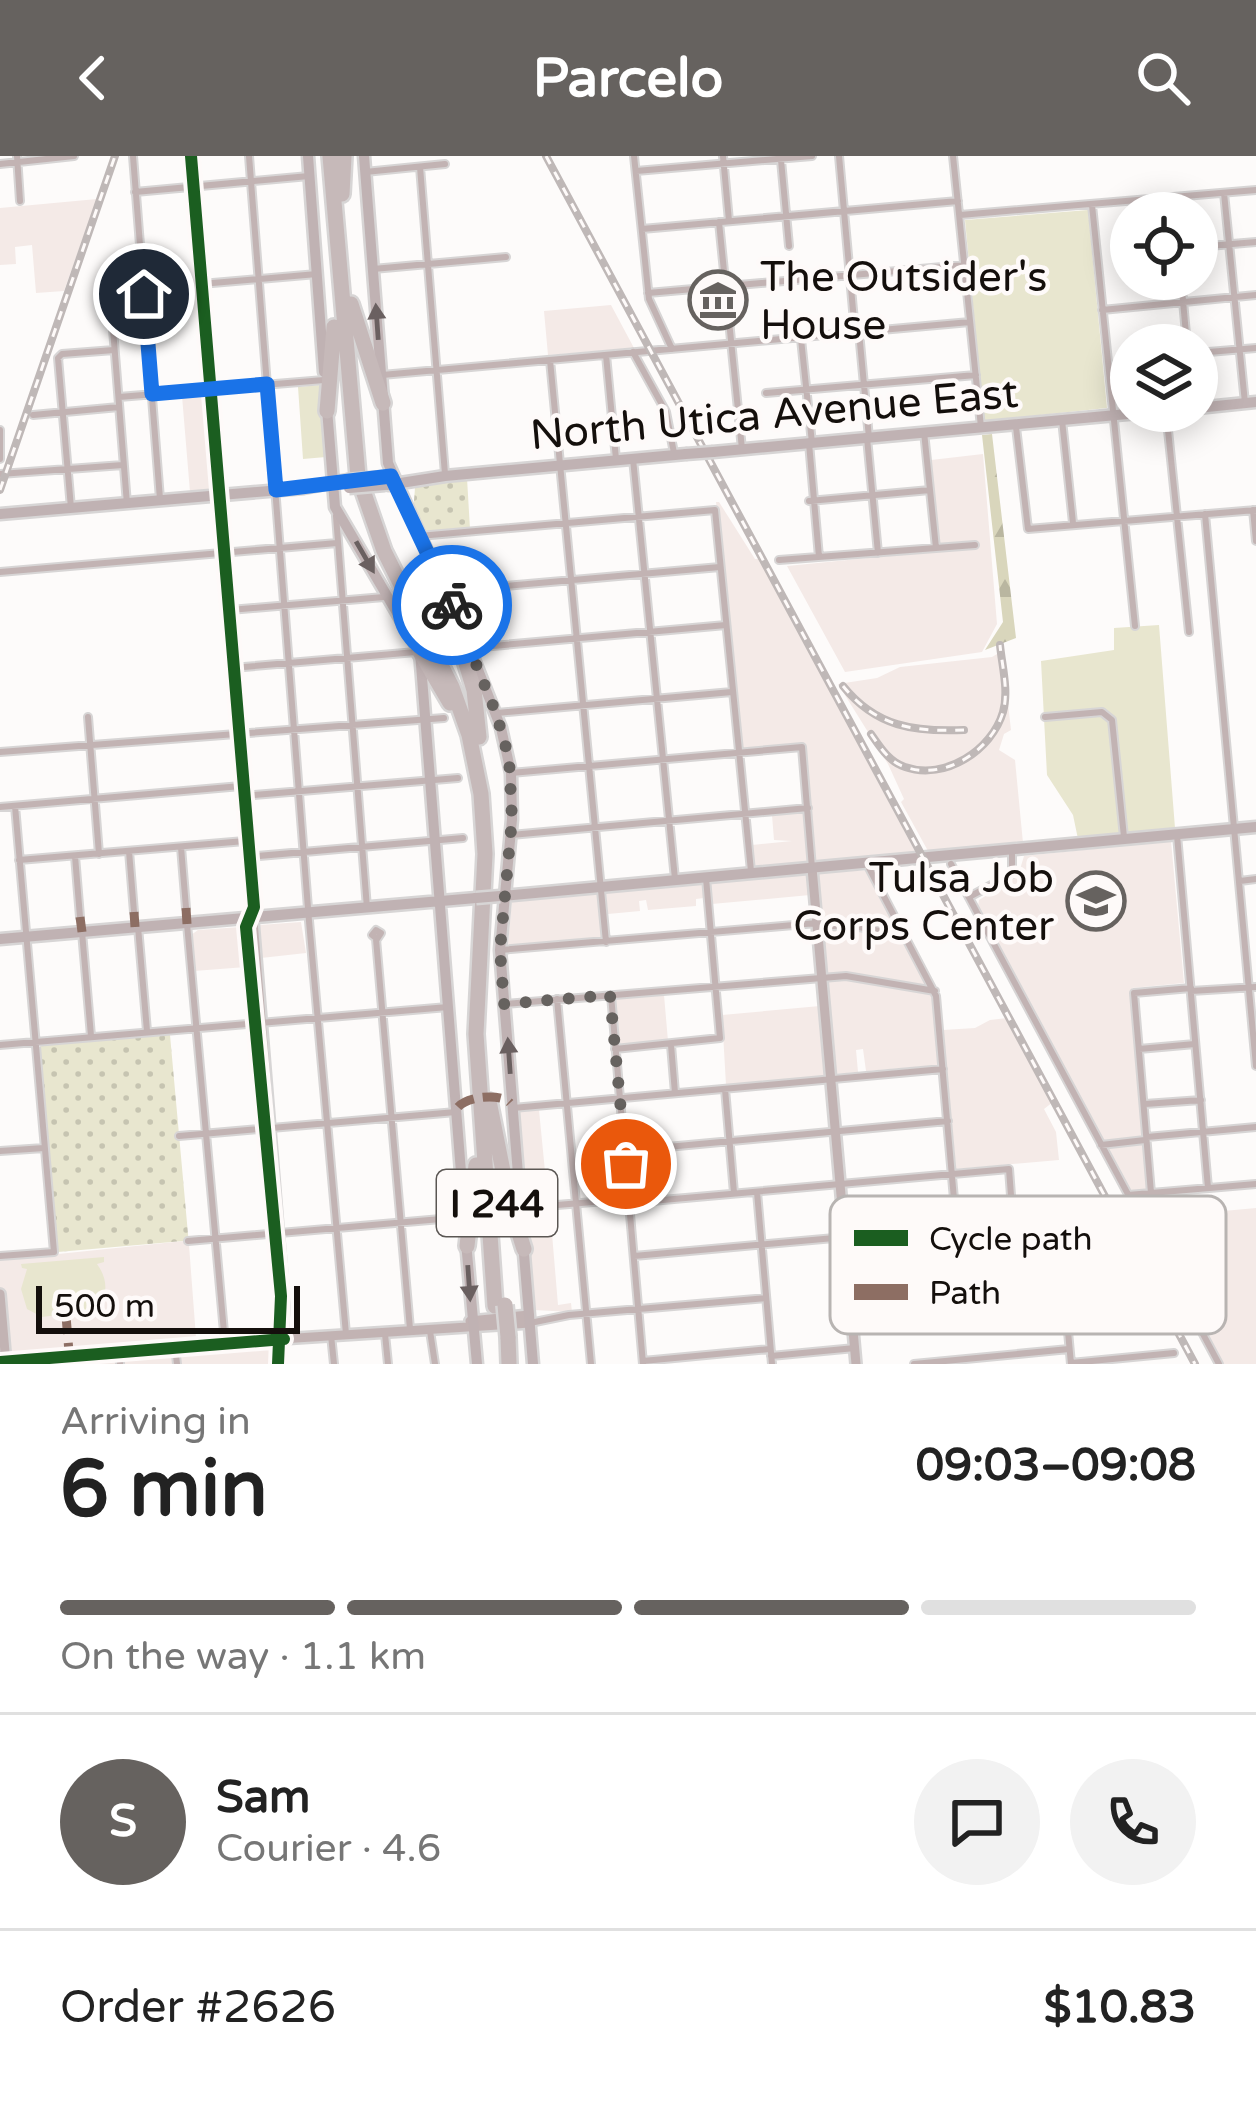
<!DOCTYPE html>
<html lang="en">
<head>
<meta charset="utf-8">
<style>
  :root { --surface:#fff; --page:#f2f2f2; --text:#222; --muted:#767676; --line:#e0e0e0; --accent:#66625f }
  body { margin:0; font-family:"Varela Round",sans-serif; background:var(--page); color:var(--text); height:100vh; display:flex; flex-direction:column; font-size:45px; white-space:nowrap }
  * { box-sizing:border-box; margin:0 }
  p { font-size:39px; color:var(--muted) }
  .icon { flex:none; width:66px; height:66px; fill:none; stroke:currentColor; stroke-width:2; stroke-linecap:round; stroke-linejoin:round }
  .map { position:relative; height:1208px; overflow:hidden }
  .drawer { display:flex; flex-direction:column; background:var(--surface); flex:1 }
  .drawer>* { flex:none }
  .buttons { position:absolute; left:1110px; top:36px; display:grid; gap:24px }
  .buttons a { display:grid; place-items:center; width:108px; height:108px; border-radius:50%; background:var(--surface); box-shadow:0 6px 30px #0003; font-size:60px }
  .scale { position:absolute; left:36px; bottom:30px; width:264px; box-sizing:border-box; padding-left:12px; border:6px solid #140f0c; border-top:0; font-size:33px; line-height:42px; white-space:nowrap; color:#140f0c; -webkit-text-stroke:9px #fefaf9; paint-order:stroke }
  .pin { position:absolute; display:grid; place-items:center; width:102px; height:102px; color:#fff; margin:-51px; border:6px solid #fff; border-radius:50%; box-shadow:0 3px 12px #0007 }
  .courier { position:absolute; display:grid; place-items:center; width:120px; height:120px; margin:-60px; border:9px solid #1a73e8; border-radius:50%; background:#fff; color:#222; box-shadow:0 3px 15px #0007 }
  .summary em { font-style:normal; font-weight:700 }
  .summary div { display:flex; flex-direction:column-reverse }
  .summary { display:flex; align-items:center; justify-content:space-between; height:204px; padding:0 60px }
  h1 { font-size:78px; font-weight:700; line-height:90px }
  .bar { display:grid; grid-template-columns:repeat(4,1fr); gap:18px 12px; align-content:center; height:144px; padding:0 60px }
  .bar i { height:15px; border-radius:9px; background:var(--line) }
  .bar .active { background:var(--accent) }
  .bar p { grid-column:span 4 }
  .line { display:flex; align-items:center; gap:30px; padding:0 60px; border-top:3px solid var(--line) }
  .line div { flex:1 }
  .round { display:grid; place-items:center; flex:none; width:126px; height:126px; border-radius:63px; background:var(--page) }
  header { display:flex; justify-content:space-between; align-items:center; height:156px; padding:0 60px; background:var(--accent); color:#fff; font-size:54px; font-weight:700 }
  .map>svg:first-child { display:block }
  .built { fill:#f4eae7 }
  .grass { fill:#e8e6cf }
  .forest { fill:url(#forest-firs) }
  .park { fill:url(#park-dots) }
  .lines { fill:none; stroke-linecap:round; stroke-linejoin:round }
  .minor-casing { stroke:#d7d5d5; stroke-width:10 }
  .tertiary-casing { stroke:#d7d5d5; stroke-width:14 }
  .secondary-casing { stroke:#d7d5d5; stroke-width:15 }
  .motorway-casing { stroke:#d7d5d5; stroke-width:20 }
  .minor { stroke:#c2b3b3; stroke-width:6 }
  .tertiary { stroke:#c2b3b3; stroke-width:9 }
  .secondary { stroke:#c0b2b3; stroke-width:10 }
  .motorway { stroke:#c6b9b9; stroke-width:15 }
  .rail-casing { stroke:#bfb8b7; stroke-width:8 }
  .rail { stroke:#fefaf9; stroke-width:3; stroke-dasharray:9; stroke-linecap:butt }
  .secondary-bridge-casing { stroke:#d7d5d5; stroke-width:15; stroke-linecap:butt }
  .motorway-bridge-casing { stroke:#d7d5d5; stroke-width:20; stroke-linecap:butt }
  .secondary-bridge { stroke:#c0b2b3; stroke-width:10 }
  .motorway-bridge { stroke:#c6b9b9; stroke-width:15 }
  .quiet { stroke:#8d6e63; stroke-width:9; stroke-dasharray:18 9; stroke-linecap:butt }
  .cycleway-casing { stroke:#fefaf9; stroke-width:20 }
  .cycleway { stroke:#1b5e20; stroke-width:12 }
  .oneway { fill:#6a6060 }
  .done { stroke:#66625f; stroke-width:12; stroke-dasharray:0 21.6 }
  .route { stroke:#1a73e8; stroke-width:15 }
  .labels { text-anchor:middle; stroke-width:9; stroke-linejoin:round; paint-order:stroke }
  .shield { fill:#fefaf9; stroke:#5a5653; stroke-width:3 }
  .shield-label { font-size:39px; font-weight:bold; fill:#140f0c }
  .poi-label { font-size:42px; fill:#140f0c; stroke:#fefaf9; text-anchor:start }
  .street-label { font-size:42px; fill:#140f0c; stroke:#fefaf9 }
  .key { fill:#fefaf9; stroke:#b8b4b2; stroke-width:3 }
  .key-label { font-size:33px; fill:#140f0c }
</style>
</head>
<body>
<header><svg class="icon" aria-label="back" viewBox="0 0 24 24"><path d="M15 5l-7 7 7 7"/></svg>Parcelo<svg class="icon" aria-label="search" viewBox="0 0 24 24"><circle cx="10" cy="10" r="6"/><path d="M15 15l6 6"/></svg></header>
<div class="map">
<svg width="1256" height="1208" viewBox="0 0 1256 1208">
  <defs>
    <pattern id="forest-firs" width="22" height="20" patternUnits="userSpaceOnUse" patternTransform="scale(3)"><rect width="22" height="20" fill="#d9d6bc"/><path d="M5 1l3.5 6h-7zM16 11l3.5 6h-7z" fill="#b9b6a0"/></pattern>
    <pattern id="park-dots" width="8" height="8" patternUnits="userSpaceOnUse" patternTransform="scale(3)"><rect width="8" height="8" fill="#e8e6cf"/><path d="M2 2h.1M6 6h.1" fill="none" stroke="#c6c4b1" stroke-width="1.8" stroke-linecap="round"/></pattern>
  </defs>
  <rect width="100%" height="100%" fill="#fdfbfa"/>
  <!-- built -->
  <path class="built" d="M 97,43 L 64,135 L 36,137 L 32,89 L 15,91 L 16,108 L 0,109 L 0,52 Z
    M 611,149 L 634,192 L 548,199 L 544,155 Z
    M 205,239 L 213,332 L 190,336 L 182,240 Z
    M 983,298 L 997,468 L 982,496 L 845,516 L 787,410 L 939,395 L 931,304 Z
    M 716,346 L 719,346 L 755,403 L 759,403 L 916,697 L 815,706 L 804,589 L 741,592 Z
    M 1002,495 L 1011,574 L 1004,578 L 999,594 L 1015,604 L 1023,687 L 928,695 L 901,646 L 904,643 L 888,608 L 838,528 L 877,522 L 900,511 L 992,501 Z
    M 805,656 L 810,707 L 754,713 L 752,689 L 792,685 L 774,684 L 772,659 Z
    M 1171,685 L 1184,827 L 1132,832 L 1148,1033 L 1135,1035 L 1129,1033 L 978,750 L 979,744 L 1018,720 L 1024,700 Z
    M 869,714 L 896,771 L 892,774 L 849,766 L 824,768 L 817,717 Z
    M 807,718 L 810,739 L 712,748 L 710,727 Z
    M 702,727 L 704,742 L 696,743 L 696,750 L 648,754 L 646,744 L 639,745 L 640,755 L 608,758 L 606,736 Z
    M 598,737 L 601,781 L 508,789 L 512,744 Z
    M 301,766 L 306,797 L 261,802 L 260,769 Z
    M 241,771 L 246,811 L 194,815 L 191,779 L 198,774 Z
    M 851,771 L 902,780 L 929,828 L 923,831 L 854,818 L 826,819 L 821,773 Z
    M 853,822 L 929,835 L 934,840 L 940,909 L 866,915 L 863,893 L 856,894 L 858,916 L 834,918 L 826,824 Z
    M 664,839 L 668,885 L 620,890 L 616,843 Z
    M 820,850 L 826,920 L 726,929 L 722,859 Z
    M 1007,862 L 1053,946 L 1044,953 L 1056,976 L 1059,1004 L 956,1013 L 943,874 L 975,872 L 990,864 Z
    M 539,954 L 548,1046 L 525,1048 L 518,956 Z
    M 1166,1040 L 1169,1060 L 1256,1052 L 1256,1208 L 1223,1208 L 1159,1090 L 1160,1085 L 1149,1069 L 1147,1041 Z
    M 550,1054 L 558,1149 L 571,1147 L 572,1156 L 534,1154 L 526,1058 Z
    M 184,1085 L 189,1089 L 197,1195 L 270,1189 L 275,1208 L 0,1208 L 0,1104 Z"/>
  <!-- grass -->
  <path class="grass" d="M 1088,54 L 1107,252 L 984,265 L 965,64 Z
    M 320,229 L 326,301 L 303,303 L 298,231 Z
    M 1159,469 L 1175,672 L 1078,683 L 1073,659 L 1047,619 L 1041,505 L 1114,494 L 1114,472 Z
    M 104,1101 L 104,1106 L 97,1108 C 108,1123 109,1140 95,1154 L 42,1161 L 27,1153 L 21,1133 L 27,1113 L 22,1112 L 21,1108 Z"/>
  <!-- forest -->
  <path class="forest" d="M 992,278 L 1016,482 L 985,494 L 1003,466 L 982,279 Z"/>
  <!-- park -->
  <path class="park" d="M 467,322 L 470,373 L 425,377 C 408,365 415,347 415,329 Z
    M 170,879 L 189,1089 L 183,1085 L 58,1096 L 40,889 Z"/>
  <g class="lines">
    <!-- minor casing -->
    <g class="minor-casing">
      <path id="minor" d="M 17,0 L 20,45
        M 133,0 L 160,343
        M 249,0 L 309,765 L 346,1178
        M 634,0 L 649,143 L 672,193
        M 723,0 L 729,65
        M 839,0 L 855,176
        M 953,0 L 981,271
        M 781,4 L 789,90
        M 0,8 L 74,0
        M 420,11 L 445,318
        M 636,15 L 812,0
        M 365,16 L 445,8
        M 135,36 L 309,20
        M 1224,37 L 1245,247
        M 1172,42 L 1174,57
        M 1092,49 L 1135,470
        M 960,59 L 1256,34
        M 719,66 L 742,293
        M 642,73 L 958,45
        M 1197,91 L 1256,86
        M 1124,98 L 1131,97
        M 373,113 L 506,101
        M 1181,123 L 1187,189
        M 143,133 L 317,118
        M 110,136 L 127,348
        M 648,137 L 965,109
        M 1102,154 L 1256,139
        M 859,176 L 869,282
        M 801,183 L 812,287
        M 633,196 L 666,256 L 674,297
        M 1197,197 L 1256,192
        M 606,199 L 616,303
        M 550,204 L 606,786
        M 382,219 L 970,166
        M 766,237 L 976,219
        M 119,241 L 324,224
        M 1166,255 L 1189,476
        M 33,259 L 119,251
        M 1062,264 L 1073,367
        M 1016,271 L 1028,373 L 1256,354
        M 0,274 L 0,303
        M 924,276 L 936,392
        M 867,282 L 878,397
        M 809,287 L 819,401
        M 633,303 L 675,723
        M 0,318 L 123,309
        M 809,345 L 930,334
        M 71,352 L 58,202 L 62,198 L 114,194
        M 1253,354 L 1256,385
        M 1205,358 L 1256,910
        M 336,360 L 367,752
        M 419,380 L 715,354 L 751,715
        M 779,404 L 975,389
        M 0,416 L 337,387
        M 449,435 L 720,411
        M 230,454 L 384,441
        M 470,492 L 726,469
        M 232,512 L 416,496
        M 497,557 L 732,536
        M 88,561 L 99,698
        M 1045,561 L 1102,556 L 1112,564 L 1124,681
        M 0,596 L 444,562
        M 511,617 L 802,591 L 812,712
        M 242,640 L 458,622
        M 0,651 L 241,630
        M 511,679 L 808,652
        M 1177,679 L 1208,1032
        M 181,691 L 186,752
        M 129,695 L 134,756
        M 75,700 L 80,761
        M 247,701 L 463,682
        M 19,704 L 245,685
        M 951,708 L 1219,1208
        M 869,712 L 936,840 L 961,1122
        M 1240,725 L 1256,723
        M 969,741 L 1012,718 L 1012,694
        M 187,768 L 225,1187
        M 138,771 L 147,875
        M 817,771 L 849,769 L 905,780
        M 376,774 L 381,777 L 377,783 L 372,779 Z
        M 82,776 L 91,880
        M 376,783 L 410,1173
        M 500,794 L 817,767
        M 1191,835 L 1256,831
        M 611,839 L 643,1208
        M 557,843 L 591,1208
        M 504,848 L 846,820 L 935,835
        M 0,889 L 448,851
        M 671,889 L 675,937
        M 615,893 L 720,882 L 706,722
        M 1139,893 L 1195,888
        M 725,933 L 734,1037
        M 1145,948 L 1201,944
        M 513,952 L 943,913
        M 179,980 L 456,956
        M 1147,981 L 1256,971
        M 1101,989 L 1145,984
        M 0,995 L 44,992
        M 624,995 L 948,965
        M 757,1036 L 772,1208
        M 1151,1037 L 1134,837 L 1191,832
        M 1128,1039 L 1256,1028
        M 629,1047 L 1009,1013 L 1013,1066
        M 521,1052 L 629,1043
        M 900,1076 L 905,1128
        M 188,1085 L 464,1061
        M 0,1100 L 54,1096 L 15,650
        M 634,1100 L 1069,1061 L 1071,1102 L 1063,1121 L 1071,1208
        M 852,1160 L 1065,1141
        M 530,1167 L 569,1159 L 766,1142
        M 430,1175 L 435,1208
        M 385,1178 L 388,1208
        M 331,1179 L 334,1208
        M 175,1191 L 177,1208
        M 119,1195 L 120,1208
        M 771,1200 L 855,1192
        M 643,1205 L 770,1193
        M 1071,1207 L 1174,1197
        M 914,1208 L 1069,1193"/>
    </g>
    <!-- tertiary casing -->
    <g class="tertiary-casing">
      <path id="tertiary" d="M 191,0 L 284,1147 L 280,1208
        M 812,712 L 856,1208
        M 0,1138 L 6,1208
        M 470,1165 L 529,1159
        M 0,1206 L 172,1190 L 530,1167"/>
    </g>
    <!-- secondary casing -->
    <g class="secondary-casing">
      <path id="secondary" d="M 308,0 L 324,216
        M 364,0 L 388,307 L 444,433
        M 1197,252 L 1256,246
        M 327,253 L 335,351 L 420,496 L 465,1067
        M 713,296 L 1160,255
        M 388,329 L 445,320 L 686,298
        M 0,358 L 304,332 L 347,324
        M 464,478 L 501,572 L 511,617 L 512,663 L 500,794 L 522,1068
        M 503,740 L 1256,671
        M 0,783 L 476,742
        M 466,1086 L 477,1208
        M 523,1086 L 533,1208"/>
    </g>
    <!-- motorway casing -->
    <g class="motorway-casing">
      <path id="motorway" d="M 330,0 L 358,320 L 384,395 L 452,531 L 469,579 L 481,638 L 485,698 L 476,878 L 495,1150
        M 342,38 L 344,0
        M 351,148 L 383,247
        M 327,255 L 334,171
        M 443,431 L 474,534 L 479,581
        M 420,496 L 450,547
        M 489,945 L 509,1045 L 524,1093
        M 467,1090 L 476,1009
        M 508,1181 L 509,1208"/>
    </g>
    <!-- minor -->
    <use href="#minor" class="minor"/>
    <!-- tertiary -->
    <use href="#tertiary" class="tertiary"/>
    <!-- secondary -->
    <use href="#secondary" class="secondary"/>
    <!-- motorway -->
    <use href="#motorway" class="motorway"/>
    <!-- rail casing -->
    <g class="rail-casing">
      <path id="rail" d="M 546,0 L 1195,1208
        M 0,334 L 115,0
        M 843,530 C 876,571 914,576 964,574
        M 871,578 C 880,591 889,606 905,611 C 945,625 992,594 1003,556 C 1009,535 1002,510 1000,489"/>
    </g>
    <!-- rail -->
    <use href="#rail" class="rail"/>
    <!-- secondary-bridge casing -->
    <g class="secondary-bridge-casing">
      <path id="secondary-bridge" d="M 686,298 L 713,296
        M 347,324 L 383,321
        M 349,332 L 385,329
        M 476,742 L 500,740"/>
    </g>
    <!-- motorway-bridge casing -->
    <g class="motorway-bridge-casing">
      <path id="motorway-bridge" d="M 505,1149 L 508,1181"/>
    </g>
    <!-- secondary-bridge -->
    <use href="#secondary-bridge" class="secondary-bridge"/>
    <!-- motorway-bridge -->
    <use href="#motorway-bridge" class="motorway-bridge"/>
    <!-- quiet -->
    <path class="quiet" d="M 186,752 L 187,768
      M 134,756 L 135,771
      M 80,761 L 82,776
      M 458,951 C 468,940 501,937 510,947
      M 66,1160 L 70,1208"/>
    <!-- cycleway casing -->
    <g class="cycleway-casing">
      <path id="cycleway" d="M 191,0 L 254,751 L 246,771 L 281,1140 L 278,1208
        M 0,1206 L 284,1183"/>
    </g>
    <!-- cycleway -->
    <use href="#cycleway" class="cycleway"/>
  </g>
  <!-- one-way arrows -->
  <defs><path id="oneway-solid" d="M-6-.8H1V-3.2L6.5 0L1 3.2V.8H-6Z" transform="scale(3)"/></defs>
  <g class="oneway">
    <use href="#oneway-solid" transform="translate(377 166) rotate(-94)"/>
    <use href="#oneway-solid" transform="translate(365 401) rotate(60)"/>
    <use href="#oneway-solid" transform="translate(509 900) rotate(-94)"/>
    <use href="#oneway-solid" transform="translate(469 1127) rotate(86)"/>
  </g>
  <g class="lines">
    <!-- done -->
    <path class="done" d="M 452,449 L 496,557 L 509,602 L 512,663 L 500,794 L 504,848 L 610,839 L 626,1008"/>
    <!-- route -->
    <path class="route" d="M 144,138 L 152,238 L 267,228 L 276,334 L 391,320 L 452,449"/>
  </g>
  <!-- icons -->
  <defs>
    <g id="museum-ring" transform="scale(3)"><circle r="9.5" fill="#fefaf9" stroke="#66625f" stroke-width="1.5"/><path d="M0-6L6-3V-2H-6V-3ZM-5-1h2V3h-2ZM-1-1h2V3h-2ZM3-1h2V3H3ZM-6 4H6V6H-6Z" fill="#66625f"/></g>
    <g id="university-ring" transform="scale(3)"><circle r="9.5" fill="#fefaf9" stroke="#66625f" stroke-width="1.5"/><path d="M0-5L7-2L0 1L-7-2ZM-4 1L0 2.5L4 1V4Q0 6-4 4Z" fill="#66625f"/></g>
  </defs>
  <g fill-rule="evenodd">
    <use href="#museum-ring" x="718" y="144"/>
    <use href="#university-ring" x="1096" y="745"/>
  </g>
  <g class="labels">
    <!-- shield labels -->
    <rect class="shield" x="437" y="1014" width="120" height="66" rx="9"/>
    <g class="shield-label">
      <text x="497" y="1061">I 244</text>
    </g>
    <!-- poi labels -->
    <g class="poi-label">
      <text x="760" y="135">The Outsider's<tspan x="760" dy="48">House</tspan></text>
      <text x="1054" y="736" text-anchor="end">Tulsa Job<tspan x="1054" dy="48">Corps Center</tspan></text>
    </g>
    <!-- street labels -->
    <g class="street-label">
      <text transform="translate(774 257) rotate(-5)" y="15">North Utica Avenue East</text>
    </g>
  </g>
  <!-- legend -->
  <rect x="830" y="1040" width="396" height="138" rx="18" class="key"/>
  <rect x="854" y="1074" width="54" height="16" fill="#1b5e20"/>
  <rect x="854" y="1128" width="54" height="16" fill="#8d6e63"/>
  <g class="key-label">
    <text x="929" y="1094">Cycle path</text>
    <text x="929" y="1148">Path</text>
  </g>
</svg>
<div class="buttons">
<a><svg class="icon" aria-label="locate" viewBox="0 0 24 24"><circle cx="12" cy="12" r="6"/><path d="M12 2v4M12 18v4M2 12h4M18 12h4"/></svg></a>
<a><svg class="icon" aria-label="layers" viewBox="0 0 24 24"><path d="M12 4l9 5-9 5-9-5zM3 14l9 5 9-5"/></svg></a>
</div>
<div class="scale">500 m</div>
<div class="pin" style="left:626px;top:1008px;background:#ea580c"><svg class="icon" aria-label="bag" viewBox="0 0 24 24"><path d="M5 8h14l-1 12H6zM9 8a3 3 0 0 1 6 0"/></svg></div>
<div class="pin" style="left:144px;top:138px;background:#1f2937"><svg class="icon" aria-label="home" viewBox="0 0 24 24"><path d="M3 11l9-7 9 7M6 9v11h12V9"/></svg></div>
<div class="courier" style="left:452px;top:449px"><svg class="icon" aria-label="bike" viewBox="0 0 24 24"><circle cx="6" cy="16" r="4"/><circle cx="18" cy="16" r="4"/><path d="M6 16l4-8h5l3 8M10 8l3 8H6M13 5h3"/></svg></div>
</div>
<section class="drawer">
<div class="summary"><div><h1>6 min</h1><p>Arriving in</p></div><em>09:03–09:08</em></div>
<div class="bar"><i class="active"></i><i class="active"></i><i class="active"></i><i></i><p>On the way · 1.1 km</p></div>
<div class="line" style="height:216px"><b class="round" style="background:var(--accent);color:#fff">S</b><div><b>Sam</b><p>Courier · 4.6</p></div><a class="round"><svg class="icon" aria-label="chat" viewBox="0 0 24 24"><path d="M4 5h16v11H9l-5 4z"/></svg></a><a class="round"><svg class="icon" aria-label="phone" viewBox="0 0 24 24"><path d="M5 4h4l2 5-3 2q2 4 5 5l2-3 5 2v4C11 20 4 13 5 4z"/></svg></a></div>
<div class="line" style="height:156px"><div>Order #2626</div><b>$10.83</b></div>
</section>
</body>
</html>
